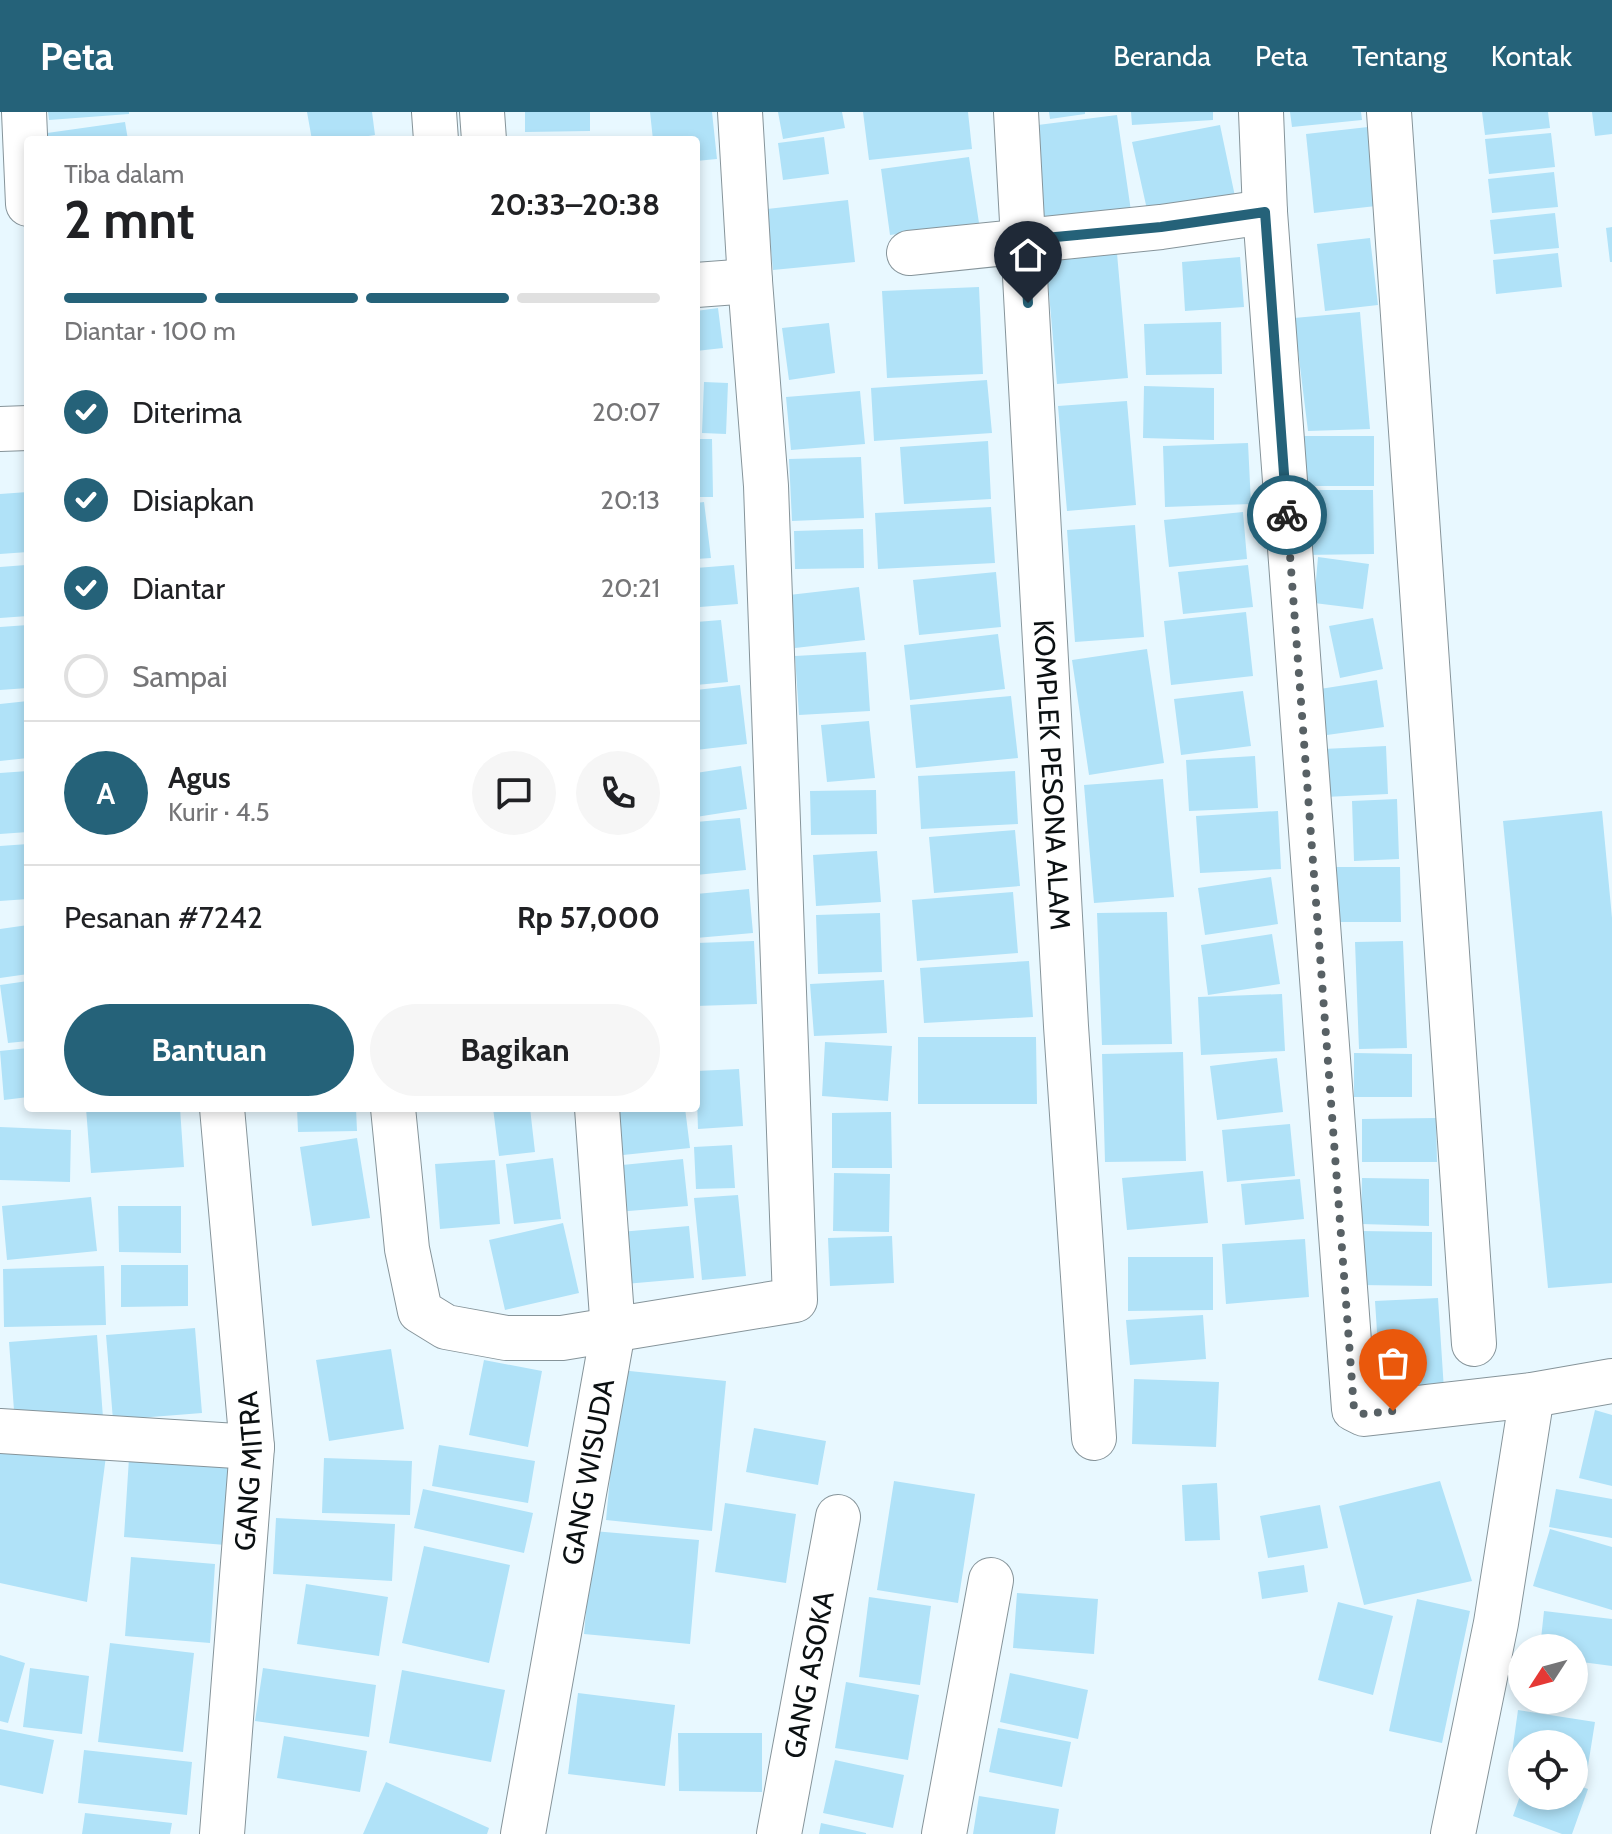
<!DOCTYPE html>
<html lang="id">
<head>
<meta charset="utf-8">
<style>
  :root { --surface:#fff; --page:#f6f6f6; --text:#202124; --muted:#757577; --line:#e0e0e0; --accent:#256279 }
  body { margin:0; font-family:Cabin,sans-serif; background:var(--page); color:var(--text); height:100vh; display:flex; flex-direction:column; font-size:30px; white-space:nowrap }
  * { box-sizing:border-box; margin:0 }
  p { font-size:26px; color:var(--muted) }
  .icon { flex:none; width:44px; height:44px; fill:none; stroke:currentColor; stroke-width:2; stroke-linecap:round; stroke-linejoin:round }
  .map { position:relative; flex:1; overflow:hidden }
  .sheet { position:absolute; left:24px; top:24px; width:676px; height:976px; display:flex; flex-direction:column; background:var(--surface); border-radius:8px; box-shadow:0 4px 12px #0003 }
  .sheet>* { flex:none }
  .needle { width:52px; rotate:234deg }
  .controls { position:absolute; left:1508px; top:1522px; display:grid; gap:16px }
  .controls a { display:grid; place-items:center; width:80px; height:80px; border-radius:50%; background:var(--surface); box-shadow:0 4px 12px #0003; font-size:40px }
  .pin { position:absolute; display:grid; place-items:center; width:68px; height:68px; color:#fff; margin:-82px -34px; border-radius:50% 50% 50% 0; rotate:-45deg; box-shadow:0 0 8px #0007 }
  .pin .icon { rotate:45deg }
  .courier { position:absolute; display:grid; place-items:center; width:80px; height:80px; margin:-40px; border:6px solid #256279; border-radius:50%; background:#fff; color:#222; box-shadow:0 2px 10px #0007 }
  .headline em { font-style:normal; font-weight:700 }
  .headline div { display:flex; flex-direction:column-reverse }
  .headline { display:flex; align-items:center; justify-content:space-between; height:136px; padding:0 40px }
  h1 { font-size:52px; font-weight:700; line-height:60px }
  .bar { display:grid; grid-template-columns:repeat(4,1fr); gap:12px 8px; align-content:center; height:96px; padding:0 40px }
  .bar i { height:10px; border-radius:6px; background:var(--line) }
  .bar .on { background:var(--accent) }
  .bar p { grid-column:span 4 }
  .line { display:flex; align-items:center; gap:20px; padding:0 40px; border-top:2px solid var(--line) }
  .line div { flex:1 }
  .round { display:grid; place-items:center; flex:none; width:84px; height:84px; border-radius:42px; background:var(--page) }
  ol { padding:0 40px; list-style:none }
  li { display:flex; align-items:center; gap:24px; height:88px }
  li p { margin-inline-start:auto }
  li .icon { padding:8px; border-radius:50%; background:var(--accent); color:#fff; stroke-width:4 }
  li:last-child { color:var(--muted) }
  li i { width:44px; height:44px; border:4px solid var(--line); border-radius:50% }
  .action { display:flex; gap:16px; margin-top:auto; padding:16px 40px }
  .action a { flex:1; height:92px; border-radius:48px; background:var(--accent); color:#fff; font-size:32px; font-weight:700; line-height:92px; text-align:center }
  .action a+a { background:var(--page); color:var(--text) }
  header { display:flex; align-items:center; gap:48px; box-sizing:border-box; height:112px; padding:0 40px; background:var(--accent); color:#fff }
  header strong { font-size:38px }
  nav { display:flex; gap:44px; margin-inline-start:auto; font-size:28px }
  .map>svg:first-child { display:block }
  .building { fill:#b0e2f8 }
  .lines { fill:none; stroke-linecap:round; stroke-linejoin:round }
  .minor-casing { stroke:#86949a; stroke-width:46 }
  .minor { stroke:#fff; stroke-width:44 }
  .done { stroke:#586165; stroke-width:8; stroke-dasharray:0 14.4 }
  .route { stroke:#256279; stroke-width:10 }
  .labels { text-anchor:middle; stroke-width:8; stroke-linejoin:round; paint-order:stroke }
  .street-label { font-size:28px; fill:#0b1012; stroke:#fff }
</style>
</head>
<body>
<header>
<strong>Peta</strong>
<nav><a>Beranda</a><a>Peta</a><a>Tentang</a><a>Kontak</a></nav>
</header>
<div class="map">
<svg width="1612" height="1722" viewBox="0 0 1612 1722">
  <rect width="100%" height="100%" fill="#e8f8ff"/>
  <!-- building -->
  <path class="building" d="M 48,0 L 129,0 L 129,2 L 49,8 Z
    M 307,0 L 372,0 L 375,23 L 342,28 L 312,28 Z
    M 525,0 L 590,0 L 590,19 L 525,20 Z
    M 650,0 L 712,0 L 717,47 L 696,49 L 696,28 L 653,28 Z
    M 778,0 L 842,0 L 845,16 L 783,27 Z
    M 863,0 L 968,0 L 972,37 L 869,48 Z
    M 1049,0 L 1085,0 L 1085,2 L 1050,7 Z
    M 1131,0 L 1213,0 L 1213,8 L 1132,13 Z
    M 1290,0 L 1361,0 L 1362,8 L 1292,15 Z
    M 1482,0 L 1548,0 L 1550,16 L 1485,23 Z
    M 1592,0 L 1612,0 L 1612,22 L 1595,24 Z
    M 1117,3 L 1131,99 L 1044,111 L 1030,14 Z
    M 125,10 L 128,28 L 41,28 L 40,22 Z
    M 1220,13 L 1237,94 L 1150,111 L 1132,30 Z
    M 1368,15 L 1376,94 L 1314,101 L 1306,22 Z
    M 1551,21 L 1555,55 L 1489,62 L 1485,27 Z
    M 824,25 L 829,62 L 783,68 L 778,31 Z
    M 969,45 L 979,111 L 890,123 L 881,57 Z
    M 1554,60 L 1558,95 L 1492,101 L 1488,67 Z
    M 848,88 L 855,150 L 773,158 L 767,97 Z
    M 1555,101 L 1559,136 L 1494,142 L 1490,108 Z
    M 1612,115 L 1612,150 L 1610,150 L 1606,116 Z
    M 1370,126 L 1378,193 L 1325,199 L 1317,132 Z
    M 1116,130 L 1128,266 L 1057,272 L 1045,136 Z
    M 1558,141 L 1562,175 L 1496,182 L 1493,148 Z
    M 1240,145 L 1244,195 L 1185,199 L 1182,150 Z
    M 979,175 L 983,262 L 887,266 L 882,179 Z
    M 718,196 L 723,236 L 696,239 L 696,199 Z
    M 1360,200 L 1370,317 L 1308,319 L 1294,206 Z
    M 1221,210 L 1222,262 L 1146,263 L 1144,212 Z
    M 829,211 L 835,261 L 789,268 L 782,216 Z
    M 987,268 L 992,321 L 874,329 L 871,276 Z
    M 704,270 L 728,271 L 726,322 L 702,321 Z
    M 1144,274 L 1214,276 L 1214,328 L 1143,326 Z
    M 860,279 L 865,332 L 791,338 L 786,285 Z
    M 1127,289 L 1136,393 L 1067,399 L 1058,294 Z
    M 1302,324 L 1374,324 L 1374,374 L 1302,374 Z
    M 696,327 L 712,327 L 713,385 L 696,385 Z
    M 988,329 L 991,387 L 904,392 L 900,335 Z
    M 1248,331 L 1251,392 L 1165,395 L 1163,334 Z
    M 861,345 L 864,406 L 792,409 L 789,347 Z
    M 1302,378 L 1373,378 L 1374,442 L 1303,443 Z
    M 28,380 L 28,440 L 0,442 L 0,382 Z
    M 704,390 L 711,446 L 696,447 L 696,391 Z
    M 991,395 L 995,451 L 878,457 L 875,401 Z
    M 1243,400 L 1247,447 L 1169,455 L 1164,408 Z
    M 1135,413 L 1144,525 L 1075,530 L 1067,418 Z
    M 863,417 L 864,456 L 795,457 L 794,419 Z
    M 1318,445 L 1369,452 L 1363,497 L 1314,491 Z
    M 26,453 L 28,504 L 0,506 L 0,455 Z
    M 734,453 L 738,492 L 700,495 L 696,456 Z
    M 1248,453 L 1253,495 L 1183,502 L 1178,460 Z
    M 996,460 L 1001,515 L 919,523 L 913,468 Z
    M 859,475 L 865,528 L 795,536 L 789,483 Z
    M 1246,500 L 1253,564 L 1171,573 L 1164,509 Z
    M 1373,506 L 1383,557 L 1340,566 L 1329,514 Z
    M 721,508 L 728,570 L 696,573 L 696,510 Z
    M 28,513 L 28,576 L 0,578 L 0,515 Z
    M 998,522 L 1005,577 L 910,588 L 904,533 Z
    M 1147,537 L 1164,651 L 1089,663 L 1072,548 Z
    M 866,540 L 870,599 L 799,603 L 795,544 Z
    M 1377,568 L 1384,615 L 1327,623 L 1320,577 Z
    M 740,573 L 747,632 L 696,638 L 696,578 Z
    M 1243,579 L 1251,634 L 1181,643 L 1174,587 Z
    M 1011,584 L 1018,646 L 916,656 L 910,593 Z
    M 28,589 L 28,646 L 0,649 L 0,592 Z
    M 869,609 L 875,666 L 827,670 L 821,613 Z
    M 1386,634 L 1388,682 L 1325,685 L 1323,637 Z
    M 1255,644 L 1258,696 L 1189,699 L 1186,648 Z
    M 741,654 L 747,697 L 696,705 L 696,661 Z
    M 28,659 L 28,720 L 0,722 L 0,661 Z
    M 1015,659 L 1018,712 L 921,717 L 918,664 Z
    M 1163,667 L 1174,785 L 1094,791 L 1084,673 Z
    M 876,678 L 877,722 L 811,723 L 810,679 Z
    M 1397,687 L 1399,747 L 1354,749 L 1352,689 Z
    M 1278,699 L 1281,757 L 1200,761 L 1196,704 Z
    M 1602,699 L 1612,806 L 1612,1171 L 1548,1176 L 1503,709 Z
    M 740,706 L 746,758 L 696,763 L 696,710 Z
    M 1015,718 L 1020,774 L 934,781 L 929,725 Z
    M 28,732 L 28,787 L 0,789 L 0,734 Z
    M 877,739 L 881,790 L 816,794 L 813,743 Z
    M 1333,755 L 1400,755 L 1401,810 L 1334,810 Z
    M 1271,765 L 1278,812 L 1205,823 L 1198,776 Z
    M 749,777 L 753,821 L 696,826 L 696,782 Z
    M 1013,780 L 1018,841 L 917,849 L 912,788 Z
    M 1167,800 L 1172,932 L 1102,933 L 1097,801 Z
    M 880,801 L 882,860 L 818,862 L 816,803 Z
    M 28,813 L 28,862 L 0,866 L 0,817 Z
    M 1272,822 L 1280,872 L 1208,883 L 1201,833 Z
    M 754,829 L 757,892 L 696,894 L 696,831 Z
    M 1403,829 L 1407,936 L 1359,937 L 1355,830 Z
    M 1029,849 L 1033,905 L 924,911 L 920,856 Z
    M 884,868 L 887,921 L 814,924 L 810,872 Z
    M 28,869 L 28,929 L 8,931 L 0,873 Z
    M 1282,882 L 1285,939 L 1201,943 L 1198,885 Z
    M 918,925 L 1036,925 L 1037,992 L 918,992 Z
    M 825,930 L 892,934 L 888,989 L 822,984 Z
    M 28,936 L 28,985 L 4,988 L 0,939 Z
    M 1183,940 L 1186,1049 L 1105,1050 L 1102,942 Z
    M 1354,941 L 1412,942 L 1412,985 L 1354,985 Z
    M 1277,946 L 1283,1000 L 1217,1008 L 1210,954 Z
    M 739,957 L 743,1014 L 698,1017 L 696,959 Z
    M 86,996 L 180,996 L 184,1055 L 91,1061 Z
    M 297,996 L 356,996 L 357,1019 L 298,1020 Z
    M 493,996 L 530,996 L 535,1040 L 499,1044 Z
    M 619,996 L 685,996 L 690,1036 L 623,1043 Z
    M 891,1000 L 892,1056 L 832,1056 L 832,1001 Z
    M 1436,1006 L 1437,1050 L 1362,1050 L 1362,1007 Z
    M 1290,1012 L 1295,1064 L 1227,1070 L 1222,1018 Z
    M 0,1015 L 71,1018 L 70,1070 L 0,1068 Z
    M 357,1026 L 370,1106 L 312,1114 L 300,1035 Z
    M 732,1033 L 735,1076 L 696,1077 L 694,1035 Z
    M 553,1046 L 561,1107 L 514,1112 L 506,1052 Z
    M 683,1047 L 688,1094 L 617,1100 L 612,1054 Z
    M 495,1048 L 500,1112 L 440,1117 L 435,1052 Z
    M 1203,1059 L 1208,1111 L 1127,1118 L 1122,1066 Z
    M 834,1061 L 890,1062 L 889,1120 L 833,1119 Z
    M 1362,1066 L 1429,1067 L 1429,1114 L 1361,1112 Z
    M 1300,1067 L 1304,1107 L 1245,1113 L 1241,1072 Z
    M 738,1083 L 746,1164 L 702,1168 L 694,1086 Z
    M 91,1085 L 97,1139 L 7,1148 L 2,1094 Z
    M 118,1094 L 181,1094 L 181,1141 L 119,1140 Z
    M 563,1111 L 579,1181 L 505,1198 L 489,1128 Z
    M 689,1114 L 694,1166 L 625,1172 L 620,1120 Z
    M 1360,1119 L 1432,1120 L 1432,1174 L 1360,1173 Z
    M 892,1124 L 894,1171 L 830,1174 L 828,1126 Z
    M 1305,1127 L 1309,1185 L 1226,1192 L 1222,1132 Z
    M 1128,1145 L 1213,1145 L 1213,1198 L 1128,1199 Z
    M 121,1153 L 188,1153 L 188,1194 L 121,1195 Z
    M 104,1154 L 106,1213 L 4,1215 L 3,1157 Z
    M 1438,1186 L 1444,1278 L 1381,1282 L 1375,1189 Z
    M 1203,1203 L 1206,1247 L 1130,1253 L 1126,1208 Z
    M 195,1216 L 202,1301 L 113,1308 L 106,1223 Z
    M 97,1223 L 103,1306 L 15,1312 L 9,1230 Z
    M 391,1237 L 404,1317 L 329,1329 L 316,1248 Z
    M 484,1248 L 542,1259 L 528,1335 L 469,1323 Z
    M 620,1258 L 726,1269 L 712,1419 L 606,1408 Z
    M 1134,1267 L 1219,1270 L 1216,1335 L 1132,1332 Z
    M 1595,1298 L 1612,1303 L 1612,1374 L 1579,1366 Z
    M 754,1316 L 826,1329 L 818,1373 L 746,1360 Z
    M 0,1329 L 106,1344 L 87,1490 L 0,1471 Z
    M 439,1333 L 535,1349 L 528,1391 L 432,1374 Z
    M 129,1346 L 232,1354 L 226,1433 L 124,1425 Z
    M 324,1346 L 412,1349 L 410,1403 L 322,1401 Z
    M 894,1369 L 975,1382 L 958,1491 L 877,1478 Z
    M 1440,1369 L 1472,1469 L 1364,1493 L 1339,1394 Z
    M 1217,1371 L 1220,1428 L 1185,1429 L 1182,1373 Z
    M 423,1377 L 533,1401 L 524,1441 L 414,1416 Z
    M 1556,1377 L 1612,1387 L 1612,1426 L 1549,1415 Z
    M 725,1391 L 796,1402 L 786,1471 L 715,1460 Z
    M 1320,1393 L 1328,1436 L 1268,1446 L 1260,1404 Z
    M 276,1406 L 395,1412 L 392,1469 L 273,1462 Z
    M 1550,1417 L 1612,1435 L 1612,1498 L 1533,1474 Z
    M 593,1419 L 699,1428 L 690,1532 L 584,1522 Z
    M 424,1434 L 510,1453 L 489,1551 L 402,1531 Z
    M 131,1445 L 215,1452 L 210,1531 L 125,1524 Z
    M 1304,1453 L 1308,1480 L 1262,1487 L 1258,1460 Z
    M 306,1472 L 388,1485 L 379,1544 L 297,1532 Z
    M 1017,1481 L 1098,1487 L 1094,1542 L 1013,1536 Z
    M 869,1485 L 931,1494 L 920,1573 L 859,1565 Z
    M 1417,1487 L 1470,1499 L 1442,1631 L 1389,1619 Z
    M 1338,1490 L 1393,1504 L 1373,1583 L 1318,1568 Z
    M 1544,1499 L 1612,1507 L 1612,1554 L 1574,1549 L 1574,1536 L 1540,1536 Z
    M 110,1531 L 194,1541 L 183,1640 L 98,1630 Z
    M 0,1543 L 25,1551 L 8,1611 L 0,1609 Z
    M 30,1556 L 89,1564 L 82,1622 L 23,1615 Z
    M 263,1556 L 376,1573 L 369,1625 L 255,1609 Z
    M 402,1558 L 505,1578 L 491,1650 L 389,1631 Z
    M 1010,1561 L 1088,1578 L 1078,1627 L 1000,1610 Z
    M 846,1570 L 919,1583 L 908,1648 L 835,1636 Z
    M 578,1581 L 675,1593 L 665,1674 L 568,1662 Z
    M 1518,1598 L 1595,1610 L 1587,1660 L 1574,1658 L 1574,1632 L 1522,1632 L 1522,1650 L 1511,1648 Z
    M 998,1616 L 1071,1630 L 1062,1675 L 989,1660 Z
    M 0,1617 L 54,1628 L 43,1682 L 0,1673 Z
    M 678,1621 L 762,1621 L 762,1680 L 679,1679 Z
    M 284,1624 L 367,1639 L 360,1680 L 277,1666 Z
    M 84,1638 L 192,1650 L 187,1703 L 78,1691 Z
    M 835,1648 L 904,1663 L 893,1716 L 823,1701 Z
    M 386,1670 L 489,1716 L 487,1722 L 363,1722 Z
    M 1574,1672 L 1588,1677 L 1572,1722 L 1562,1722 L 1513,1704 L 1520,1684 L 1574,1684 Z
    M 979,1684 L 1059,1697 L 1055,1722 L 973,1722 Z
    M 85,1701 L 172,1711 L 170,1722 L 82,1722 Z
    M 821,1711 L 866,1721 L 866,1722 L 819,1722 Z"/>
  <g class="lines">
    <!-- minor casing -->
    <g class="minor-casing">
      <g id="minor">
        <path d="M 24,0 L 28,92"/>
        <path d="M 434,0 L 436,28"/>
        <path d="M 482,0 L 484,28"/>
        <path id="s1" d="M 1016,0 L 1066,914 L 1094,1326"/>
        <path d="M 1261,0 L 1265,100 L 1354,1297 L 1364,1302 L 1532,1283 L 1612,1269"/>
        <path d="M 1389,0 L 1474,1232"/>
        <path d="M 909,141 L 1161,115 L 1265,100"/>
        <path d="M 696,173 L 750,169"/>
        <path d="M 0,317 L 28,316"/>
        <path d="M 393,996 L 407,1137 L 420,1199 L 446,1215 L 506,1226 L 562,1226 L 795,1188 L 766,374 L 750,169 L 740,0"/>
        <path d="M 0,1319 L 252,1335"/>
        <path id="s2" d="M 222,1722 L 252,1335 L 222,996"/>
        <path id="s3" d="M 523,1722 L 613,1219 L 597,996"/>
        <path id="s4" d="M 779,1722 L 838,1405"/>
        <path d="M 944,1722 L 991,1468"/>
        <path d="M 1453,1722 L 1496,1511 L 1532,1283"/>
      </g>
    </g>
    <!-- minor -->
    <use href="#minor" class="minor"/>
  </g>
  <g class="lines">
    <!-- done -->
    <path class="done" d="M 1287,403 L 1354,1297 L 1364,1302 L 1393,1299"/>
    <!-- route -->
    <path class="route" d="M 1028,191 L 1024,128 L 1161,115 L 1265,100 L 1287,403"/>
  </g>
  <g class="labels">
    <!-- street labels -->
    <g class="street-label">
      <text dy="10" stroke="none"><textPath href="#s1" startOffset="664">KOMPLEK PESONA ALAM</textPath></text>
      <text dy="10" stroke="none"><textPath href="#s2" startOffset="364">GANG MITRA</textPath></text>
      <text dy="10" stroke="none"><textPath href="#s3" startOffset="368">GANG WISUDA</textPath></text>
      <text dy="10" stroke="none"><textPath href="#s4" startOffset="162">GANG ASOKA</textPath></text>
    </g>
  </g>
</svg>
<div class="controls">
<a><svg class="needle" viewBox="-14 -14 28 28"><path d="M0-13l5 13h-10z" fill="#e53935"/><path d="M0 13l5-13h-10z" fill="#757577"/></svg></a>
<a><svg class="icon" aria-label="locate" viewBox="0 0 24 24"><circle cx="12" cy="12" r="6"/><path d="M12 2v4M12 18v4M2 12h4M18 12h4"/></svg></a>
</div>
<div class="pin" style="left:1393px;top:1299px;background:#ea580c"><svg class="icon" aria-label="bag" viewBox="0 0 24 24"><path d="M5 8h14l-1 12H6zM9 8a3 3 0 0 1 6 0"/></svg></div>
<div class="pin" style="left:1028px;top:191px;background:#1f2937"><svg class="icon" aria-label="home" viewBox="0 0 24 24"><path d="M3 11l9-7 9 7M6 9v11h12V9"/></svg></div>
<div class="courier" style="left:1287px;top:403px"><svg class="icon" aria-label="bike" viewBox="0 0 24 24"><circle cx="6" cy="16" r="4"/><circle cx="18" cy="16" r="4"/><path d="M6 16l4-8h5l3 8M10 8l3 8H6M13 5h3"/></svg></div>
<section class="sheet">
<div class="headline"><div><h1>2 mnt</h1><p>Tiba dalam</p></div><em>20:33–20:38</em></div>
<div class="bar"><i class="on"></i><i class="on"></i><i class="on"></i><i></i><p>Diantar · 100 m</p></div>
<ol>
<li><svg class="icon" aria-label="check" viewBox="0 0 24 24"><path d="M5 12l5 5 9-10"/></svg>Diterima<p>20:07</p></li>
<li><svg class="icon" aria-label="check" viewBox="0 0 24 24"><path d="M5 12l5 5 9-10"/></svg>Disiapkan<p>20:13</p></li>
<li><svg class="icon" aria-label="check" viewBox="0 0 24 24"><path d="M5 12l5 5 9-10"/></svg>Diantar<p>20:21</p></li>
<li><i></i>Sampai</li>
</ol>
<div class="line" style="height:144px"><b class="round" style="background:var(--accent);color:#fff">A</b><div><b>Agus</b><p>Kurir · 4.5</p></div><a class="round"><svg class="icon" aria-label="chat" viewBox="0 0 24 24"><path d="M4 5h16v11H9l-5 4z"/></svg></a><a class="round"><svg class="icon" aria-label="phone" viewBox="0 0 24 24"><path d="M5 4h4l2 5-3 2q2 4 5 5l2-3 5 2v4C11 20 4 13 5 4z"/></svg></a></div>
<div class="line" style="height:104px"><div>Pesanan #7242</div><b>Rp 57,000</b></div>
<div class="action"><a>Bantuan</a><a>Bagikan</a></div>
</section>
</div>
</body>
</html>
